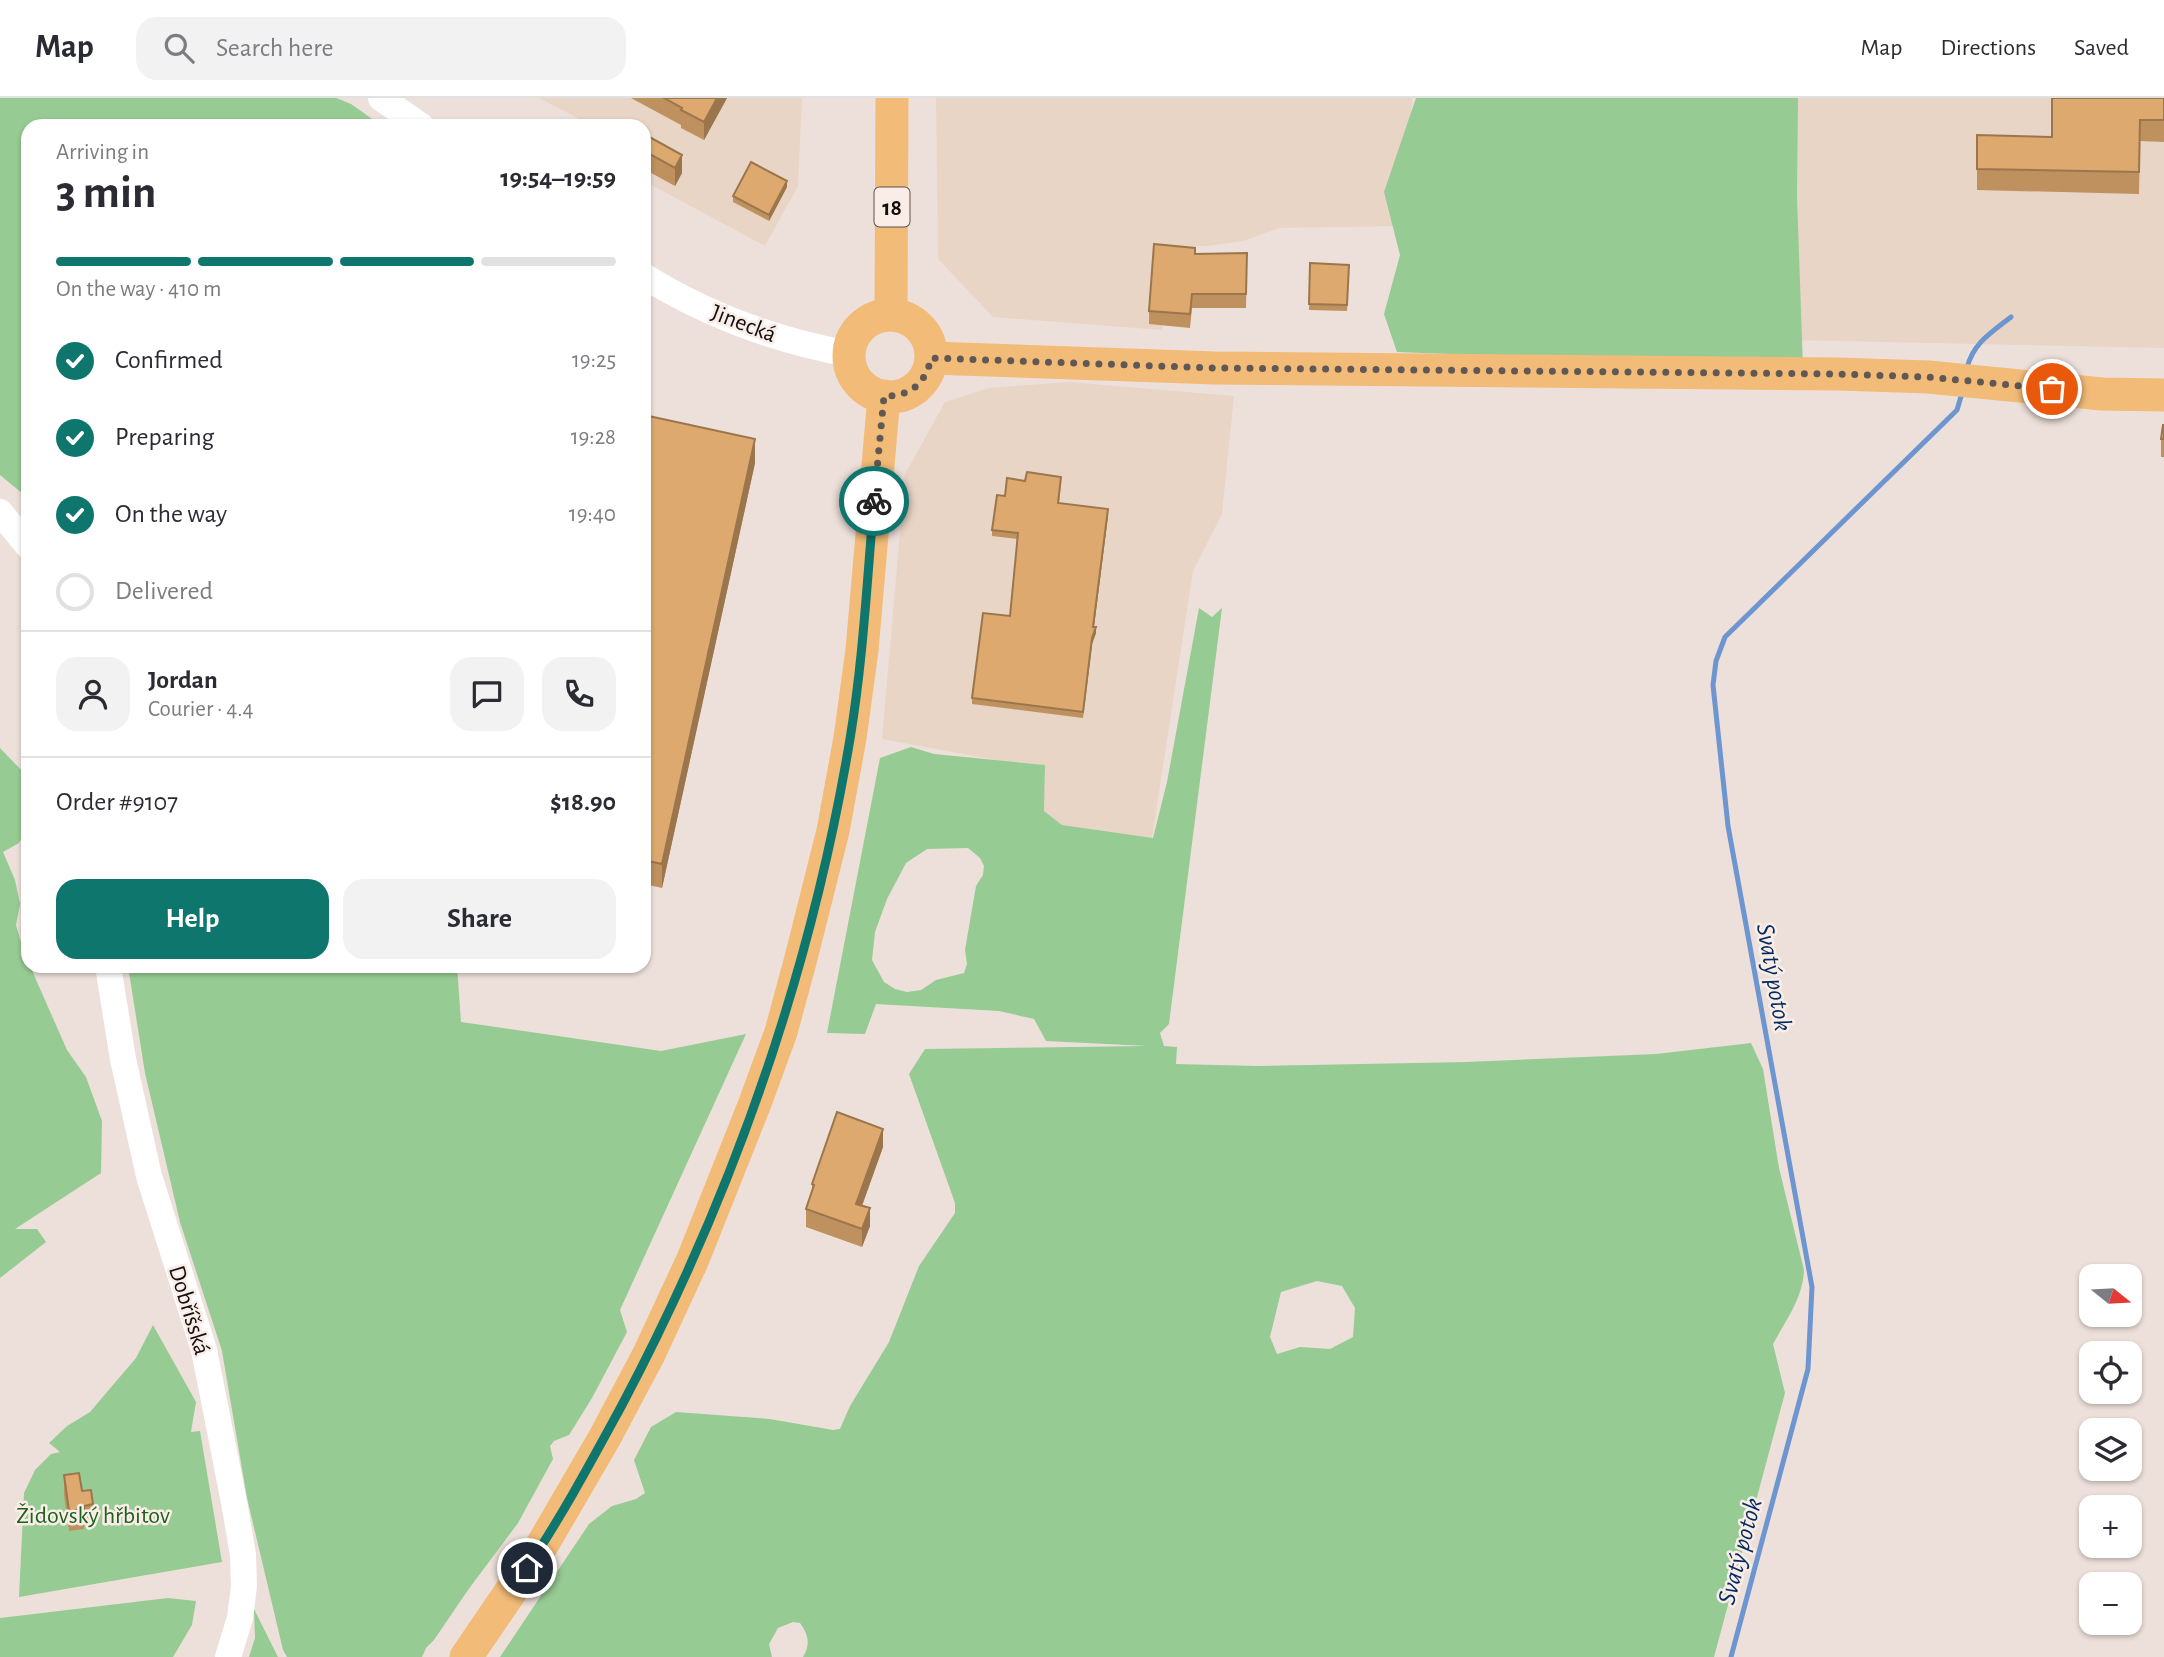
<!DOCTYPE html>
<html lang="en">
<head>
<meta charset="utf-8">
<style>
  :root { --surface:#fff; --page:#f2f2f3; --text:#2b2b33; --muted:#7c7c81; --line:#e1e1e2; --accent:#0f766e }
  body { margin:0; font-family:"Alegreya Sans",sans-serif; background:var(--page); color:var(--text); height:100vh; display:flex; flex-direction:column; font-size:26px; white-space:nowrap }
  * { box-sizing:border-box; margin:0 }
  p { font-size:23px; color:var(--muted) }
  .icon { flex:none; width:38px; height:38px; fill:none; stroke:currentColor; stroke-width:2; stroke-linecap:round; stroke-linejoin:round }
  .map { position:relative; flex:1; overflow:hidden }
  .side { position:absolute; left:21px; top:21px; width:630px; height:854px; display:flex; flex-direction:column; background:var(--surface); border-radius:21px; box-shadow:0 2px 5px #0004 }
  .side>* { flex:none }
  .needle { width:46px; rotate:108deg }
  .tools { position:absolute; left:2079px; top:1166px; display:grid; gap:14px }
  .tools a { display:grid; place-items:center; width:63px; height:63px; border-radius:14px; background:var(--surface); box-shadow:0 2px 5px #0004; font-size:35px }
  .pin { position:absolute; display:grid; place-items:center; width:60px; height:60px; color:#fff; margin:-30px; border:4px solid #fff; border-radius:50%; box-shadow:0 2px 7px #0007 }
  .courier { position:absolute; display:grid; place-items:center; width:70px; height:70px; margin:-35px; border:5px solid #0f766e; border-radius:50%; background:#fff; color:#222; box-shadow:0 2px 9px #0007 }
  .summary em { font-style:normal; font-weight:600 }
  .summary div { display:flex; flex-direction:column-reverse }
  .summary { display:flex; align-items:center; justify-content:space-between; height:119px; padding:0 35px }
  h1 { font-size:46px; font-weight:600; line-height:52px }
  .bar { display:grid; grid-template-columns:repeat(4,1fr); gap:10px 7px; align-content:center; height:84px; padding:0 35px }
  .bar i { height:9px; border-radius:5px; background:var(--line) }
  .bar .on { background:var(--accent) }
  .bar p { grid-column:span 4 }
  .line { display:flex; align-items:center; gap:18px; padding:0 35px; border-top:2px solid var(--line) }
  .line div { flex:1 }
  .round { display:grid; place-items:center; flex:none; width:74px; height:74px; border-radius:21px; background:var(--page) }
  ol { padding:0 35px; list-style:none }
  li { display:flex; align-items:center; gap:21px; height:77px }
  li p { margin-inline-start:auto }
  li .icon { padding:7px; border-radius:50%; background:var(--accent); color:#fff; stroke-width:4 }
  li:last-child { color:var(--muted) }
  li i { width:38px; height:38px; border:4px solid var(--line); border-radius:50% }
  .action { display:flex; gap:14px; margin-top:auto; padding:14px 35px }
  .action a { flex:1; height:80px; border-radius:21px; background:var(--accent); color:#fff; font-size:28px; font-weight:600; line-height:80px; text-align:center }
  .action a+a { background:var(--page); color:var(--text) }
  header { display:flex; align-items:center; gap:42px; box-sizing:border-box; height:98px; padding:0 35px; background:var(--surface); border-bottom:2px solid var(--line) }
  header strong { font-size:33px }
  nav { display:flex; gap:38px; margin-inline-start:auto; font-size:24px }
  .search { width:490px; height:63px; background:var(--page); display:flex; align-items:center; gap:18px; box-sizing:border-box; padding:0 24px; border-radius:21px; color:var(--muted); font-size:26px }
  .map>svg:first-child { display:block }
  .industrial { fill:#e9d5c6 }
  .green { fill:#97cb94; fill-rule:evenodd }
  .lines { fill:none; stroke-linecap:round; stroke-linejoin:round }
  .stream { stroke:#6d95cf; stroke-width:5 }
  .minor { stroke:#fff; stroke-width:26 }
  .major { stroke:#f2bb77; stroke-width:33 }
  .wall { fill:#be915f }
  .shaded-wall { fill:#9b764d }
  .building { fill:#dda96e; stroke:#9b764d; stroke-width:2 }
  .done { stroke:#5f5855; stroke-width:7; stroke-dasharray:0 12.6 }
  .route { stroke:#0f766e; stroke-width:9 }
  .labels { text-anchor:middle; stroke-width:5; stroke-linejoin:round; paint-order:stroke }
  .shield { fill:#faede7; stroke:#58514e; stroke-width:2 }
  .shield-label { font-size:23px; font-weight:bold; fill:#120e0d }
  .street-label { font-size:24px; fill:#120e0d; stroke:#faede7 }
  .park-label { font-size:24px; fill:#1a631b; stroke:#faede7 }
  .water-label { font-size:26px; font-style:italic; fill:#032b5f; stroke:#faede7 }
</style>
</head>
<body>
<header>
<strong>Map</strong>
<div class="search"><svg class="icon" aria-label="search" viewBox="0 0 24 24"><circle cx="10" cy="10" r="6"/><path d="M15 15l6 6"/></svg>Search here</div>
<nav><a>Map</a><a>Directions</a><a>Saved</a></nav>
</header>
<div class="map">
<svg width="2164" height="1559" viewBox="0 0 2164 1559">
  <rect width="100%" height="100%" fill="#ede0da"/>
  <!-- industrial -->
  <path class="industrial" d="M 539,0 L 802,0 L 798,88 L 765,148 L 644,83 L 644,28 L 593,28 Z
    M 936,0 L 1412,0 L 1406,128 L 1279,130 L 1243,143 L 1208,148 L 1166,149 L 1162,232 L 993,219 L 938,161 Z
    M 1790,0 L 2164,0 L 2164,250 L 1789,242 Z
    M 1069,284 L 1234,298 L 1222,416 L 1193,473 L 1152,740 L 1062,727 L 1044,713 L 1045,667 L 1001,663 L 882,641 L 905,376 L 945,304 L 989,290 Z"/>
  <!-- green -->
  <path class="green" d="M 0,0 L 336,0 L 351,6 L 382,28 L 28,28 L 28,400 L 0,377 Z
    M 1416,0 L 1798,0 L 1797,98 L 1803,270 L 1397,254 L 1384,216 L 1400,157 L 1384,94 Z
    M 1199,510 L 1212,519 L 1222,510 L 1169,926 L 1160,935 L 1164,948 L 1177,949 L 1176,966 L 1257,968 L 1466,964 L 1656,956 L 1751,945 L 1763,971 L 1779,1070 L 1804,1172 C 1803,1200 1786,1222 1773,1246 L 1785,1295 L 1714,1559 L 803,1559 C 811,1546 808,1536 800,1525 L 793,1524 L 778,1530 L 769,1546 L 772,1559 L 500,1559 L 589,1426 L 612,1408 L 636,1401 L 645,1395 L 634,1362 L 651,1329 L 676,1314 L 770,1321 L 833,1332 L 840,1331 L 850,1308 L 889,1244 L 919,1168 L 955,1115 L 955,1105 L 909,976 L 925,951 L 1147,948 L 1046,943 L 1034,921 L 999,913 L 876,906 L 865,936 L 827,935 L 880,660 L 911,649 L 934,656 L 1045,667 L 1044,713 L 1062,727 L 1153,740 L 1167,684 ZM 968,750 L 980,760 L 984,768 L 983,777 L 976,788 L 965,852 L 967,866 L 964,875 L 936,882 L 921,892 L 907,894 L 895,891 L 884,884 L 872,862 L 875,834 L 887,801 L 906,765 L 927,751 ZM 1317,1183 L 1342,1188 L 1355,1210 L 1353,1239 L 1330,1251 L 1300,1249 L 1277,1256 L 1270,1239 L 1281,1194 Z
    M 0,650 L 28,679 L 28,729 L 19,745 L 3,754 L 15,782 L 20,806 L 16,827 L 28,868 L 30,868 L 67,952 L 86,979 L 102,1023 L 101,1075 L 15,1131 L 37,1131 L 46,1144 L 0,1180 Z
    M 128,868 L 457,868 L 461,924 L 661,953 L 746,936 L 620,1212 L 627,1234 L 592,1300 L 569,1337 L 554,1343 L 550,1348 L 553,1361 L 518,1425 L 468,1492 L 434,1542 L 426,1550 L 422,1559 L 287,1559 L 283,1552 L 247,1400 L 222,1253 L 180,1124 L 145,975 Z
    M 153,1227 L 196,1304 L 191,1334 L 200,1333 L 222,1464 L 19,1499 L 24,1395 L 35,1372 L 51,1356 L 60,1354 L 49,1345 L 67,1328 L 90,1314 L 136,1260 Z
    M 168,1500 L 196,1503 L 192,1527 L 173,1559 L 0,1559 L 0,1520 Z
    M 254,1511 L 278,1559 L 249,1559 L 255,1540 Z"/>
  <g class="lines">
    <!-- stream -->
    <path class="stream" d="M 1967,270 C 1973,245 1992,234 2011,219
      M 1731,1559 L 1808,1271 L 1812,1189 L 1728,728 L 1713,587 L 1716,563 L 1725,539 L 1957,312 L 1962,295"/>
    <!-- minor -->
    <path class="minor" d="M 381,0 L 421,28
      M 644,178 C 707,217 777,243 850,256
      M 0,414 L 28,448
      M 108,868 L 123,961 L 149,1078 L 204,1252 L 234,1404 L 243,1457 L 244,1488 L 240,1520 L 228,1559"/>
    <!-- major -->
    <path class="major" d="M 891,217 L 892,0
      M849 258a41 41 0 1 1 82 0a41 41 0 1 1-82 0Z
      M 931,260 L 1215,270 L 1838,276 L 1928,279 L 2102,296 L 2164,297
      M 466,1559 L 541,1449 L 605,1339 L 649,1256 L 693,1161 L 755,1005 L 781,934 L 801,860 L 833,733 L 850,640 L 862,552 L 884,298"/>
  </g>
  <!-- wall -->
  <path class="wall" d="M 631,0 L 727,0 L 704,42 L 681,30 L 681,27 Z
    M 2164,0 L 2164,44 L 2140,43 L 2139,96 L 1977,92 L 1977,71 L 2052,39 Z
    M 644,36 L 682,75 L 675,88 L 644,71 Z
    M 787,89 L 769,123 L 733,104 L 733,98 Z
    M 1247,155 L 1246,210 L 1192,210 L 1190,230 L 1149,226 L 1149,213 L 1195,156 Z
    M 1310,165 L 1349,167 L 1347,213 L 1309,212 Z
    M 644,317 L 755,365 L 662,790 L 644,786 Z
    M 2164,327 L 2164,359 L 2161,359 L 2161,341 Z
    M 1025,383 L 1061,385 L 1059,405 L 1108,417 L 1094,529 L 1096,535 L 1092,546 L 1083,620 L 972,606 L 972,600 L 1010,518 L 1018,441 L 992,438 L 992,432 L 1005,398 Z
    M 883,1049 L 862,1108 L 870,1128 L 862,1149 L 806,1129 L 806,1111 L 812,1094 L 812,1086 Z
    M 64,1377 L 82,1393 L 93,1406 L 93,1426 L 84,1428 L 84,1431 L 69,1433 L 64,1397 Z"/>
  <!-- shaded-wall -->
  <path class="shaded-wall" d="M 717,0 L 727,0 L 704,42 L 704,24 Z
    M 682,57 L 682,75 L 675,88 L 675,70 Z
    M 787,83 L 787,89 L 769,123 L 769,117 Z
    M 755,341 L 755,365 L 662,790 L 662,766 Z
    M 1108,411 L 1108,417 L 1093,535 L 1093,529 Z
    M 1096,529 L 1096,535 L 1092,546 L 1083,620 L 1092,540 Z
    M 883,1031 L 883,1049 L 856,1124 L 856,1106 Z
    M 870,1110 L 870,1128 L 862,1149 L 862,1131 Z"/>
  <!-- building -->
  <path class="building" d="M 664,0 L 717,0 L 704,24 L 681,12 L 682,10 Z
    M 2052,0 L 2164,0 L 2164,22 L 2140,22 L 2139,74 L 1977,71 L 1977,37 L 2052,39 Z
    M 644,36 L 682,57 L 675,70 L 644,53 Z
    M 751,64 L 787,83 L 769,117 L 733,98 Z
    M 1154,146 L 1195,150 L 1195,156 L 1247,155 L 1246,196 L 1192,196 L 1190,216 L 1149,213 Z
    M 1310,165 L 1349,167 L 1347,207 L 1309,206 Z
    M 644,317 L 755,341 L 662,766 L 644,762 Z
    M 2163,327 L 2164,327 L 2164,341 L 2161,341 Z
    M 1027,374 L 1061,379 L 1058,405 L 1108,411 L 1093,529 L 1096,529 L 1092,540 L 1083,614 L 972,600 L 983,515 L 1010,518 L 1018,435 L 992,432 L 997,397 L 1005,398 L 1007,380 L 1025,383 Z
    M 837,1014 L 883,1031 L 856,1106 L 870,1110 L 862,1131 L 806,1111 L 814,1087 L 812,1086 Z
    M 79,1375 L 82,1393 L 91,1392 L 93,1406 L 84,1408 L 84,1411 L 69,1413 L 64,1377 Z"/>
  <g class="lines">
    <!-- done -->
    <path class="done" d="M 874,403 L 884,298 C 910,299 926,285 931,260 L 1215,270 L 1838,276 L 1928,279 L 2052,291"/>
    <!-- route -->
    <path class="route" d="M 527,1470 C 562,1418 592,1362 622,1307 C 732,1099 811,874 850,641 C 863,563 867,483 874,403"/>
  </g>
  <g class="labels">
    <!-- shield labels -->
    <rect class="shield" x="874.5" y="89.5" width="35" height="39" rx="5"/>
    <g class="shield-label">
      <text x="892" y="117">18</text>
    </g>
    <!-- street labels -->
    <g class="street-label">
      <text transform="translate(744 225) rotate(21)" y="8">Jinecká</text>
      <text transform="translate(190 1212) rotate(73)" y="8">Dobříšská</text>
    </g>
    <!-- park labels -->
    <g class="park-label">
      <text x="93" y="1425">Židovský hřbitov</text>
    </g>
    <!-- water labels -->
    <g class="water-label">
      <text transform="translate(1775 879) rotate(80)" y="9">Svatý potok</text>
      <text transform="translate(1739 1453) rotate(-75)" y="9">Svatý potok</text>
    </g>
  </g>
</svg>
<div class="tools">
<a><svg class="needle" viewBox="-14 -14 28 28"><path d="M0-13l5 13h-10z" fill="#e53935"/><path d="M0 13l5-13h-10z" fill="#7c7c81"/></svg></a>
<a><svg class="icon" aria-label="locate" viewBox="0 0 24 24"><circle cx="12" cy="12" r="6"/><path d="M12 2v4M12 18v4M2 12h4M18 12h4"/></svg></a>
<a><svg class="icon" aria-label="layers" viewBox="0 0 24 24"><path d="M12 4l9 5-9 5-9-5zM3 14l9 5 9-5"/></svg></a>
<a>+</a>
<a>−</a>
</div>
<div class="pin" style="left:2052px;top:291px;background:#ea580c"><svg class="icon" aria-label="bag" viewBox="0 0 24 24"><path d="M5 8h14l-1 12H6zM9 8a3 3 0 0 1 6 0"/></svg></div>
<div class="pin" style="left:527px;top:1470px;background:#1f2937"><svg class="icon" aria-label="home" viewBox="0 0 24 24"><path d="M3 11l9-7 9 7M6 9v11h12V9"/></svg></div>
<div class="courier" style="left:874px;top:403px"><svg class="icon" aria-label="bike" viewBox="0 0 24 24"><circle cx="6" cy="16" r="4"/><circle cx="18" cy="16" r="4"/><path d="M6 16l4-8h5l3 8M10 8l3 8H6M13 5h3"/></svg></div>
<section class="side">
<div class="summary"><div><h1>3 min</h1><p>Arriving in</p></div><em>19:54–19:59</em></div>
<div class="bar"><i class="on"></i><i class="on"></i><i class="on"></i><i></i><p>On the way · 410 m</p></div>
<ol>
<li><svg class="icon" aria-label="check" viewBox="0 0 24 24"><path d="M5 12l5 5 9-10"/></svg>Confirmed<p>19:25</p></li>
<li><svg class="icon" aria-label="check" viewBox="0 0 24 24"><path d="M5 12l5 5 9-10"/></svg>Preparing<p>19:28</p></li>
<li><svg class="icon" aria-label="check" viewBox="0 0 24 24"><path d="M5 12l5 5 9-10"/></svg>On the way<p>19:40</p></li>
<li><i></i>Delivered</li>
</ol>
<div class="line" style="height:126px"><a class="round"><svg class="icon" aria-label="person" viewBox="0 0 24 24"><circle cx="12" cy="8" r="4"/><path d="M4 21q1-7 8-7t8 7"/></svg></a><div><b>Jordan</b><p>Courier · 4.4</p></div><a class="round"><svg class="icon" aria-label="chat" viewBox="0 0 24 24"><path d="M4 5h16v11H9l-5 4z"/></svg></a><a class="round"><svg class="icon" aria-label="phone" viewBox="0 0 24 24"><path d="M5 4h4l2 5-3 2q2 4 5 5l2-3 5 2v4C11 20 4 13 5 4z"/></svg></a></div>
<div class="line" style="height:91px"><div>Order #9107</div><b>$18.90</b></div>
<div class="action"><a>Help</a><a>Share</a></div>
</section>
</div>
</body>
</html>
